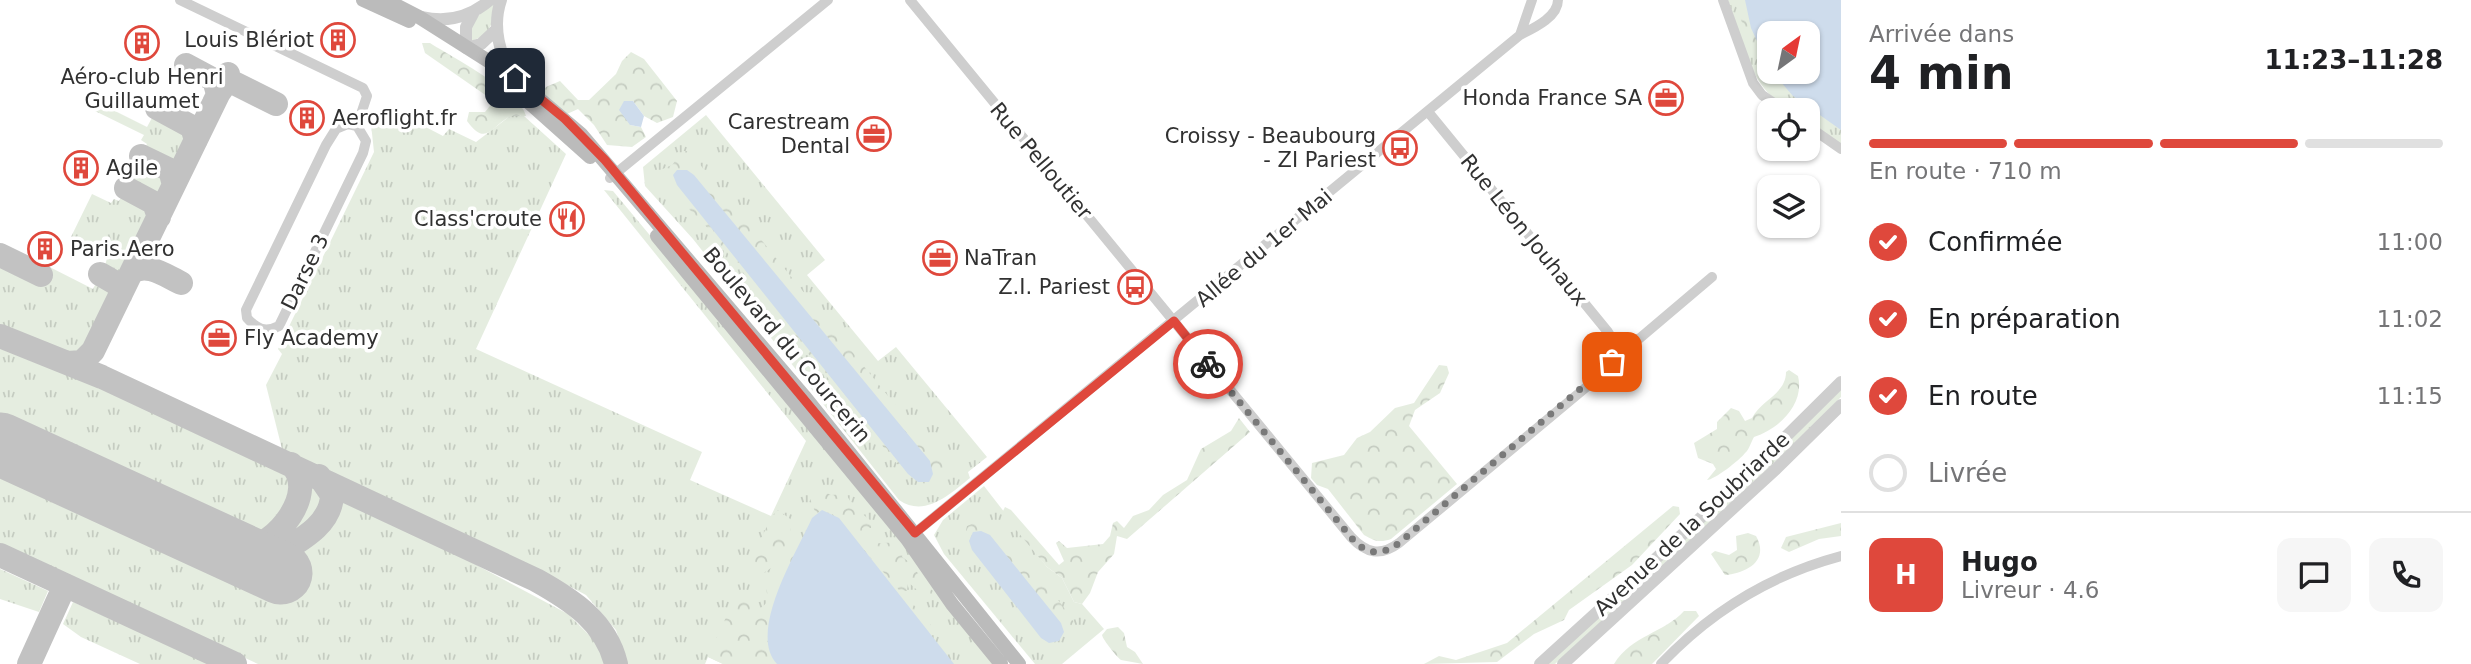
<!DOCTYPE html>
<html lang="fr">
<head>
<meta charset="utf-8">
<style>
  :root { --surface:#fff; --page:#f6f6f6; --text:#202124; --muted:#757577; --line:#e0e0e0; --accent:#df483c }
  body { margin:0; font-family:"DejaVu Sans",sans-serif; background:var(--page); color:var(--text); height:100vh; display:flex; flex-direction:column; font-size:26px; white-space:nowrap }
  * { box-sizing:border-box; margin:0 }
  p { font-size:23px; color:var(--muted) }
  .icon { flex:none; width:38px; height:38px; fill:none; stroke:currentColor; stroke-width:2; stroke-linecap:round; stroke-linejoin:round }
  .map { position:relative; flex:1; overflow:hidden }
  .panel { display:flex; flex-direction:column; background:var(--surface); width:630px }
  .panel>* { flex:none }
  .needle { width:46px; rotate:33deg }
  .controls { position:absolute; left:1757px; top:21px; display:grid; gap:14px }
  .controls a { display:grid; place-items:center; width:63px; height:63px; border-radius:14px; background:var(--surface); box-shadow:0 2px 5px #0004; font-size:35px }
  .pin { position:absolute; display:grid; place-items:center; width:60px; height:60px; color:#fff; margin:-30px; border-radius:14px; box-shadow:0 4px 10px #0006 }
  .courier { position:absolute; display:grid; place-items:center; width:70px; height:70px; margin:-35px; border:5px solid #df483c; border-radius:50%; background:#fff; color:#222; box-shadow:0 2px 9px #0007 }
  .headline em { font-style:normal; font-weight:800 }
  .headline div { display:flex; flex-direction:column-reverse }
  .headline { display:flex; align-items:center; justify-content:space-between; height:119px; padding:0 28px }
  h1 { font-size:46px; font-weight:800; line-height:52px }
  .bar { display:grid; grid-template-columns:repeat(4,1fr); gap:10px 7px; align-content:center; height:84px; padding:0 28px }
  .bar i { height:9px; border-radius:5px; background:var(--line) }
  .bar .current { background:var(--accent) }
  .bar p { grid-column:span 4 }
  .line { display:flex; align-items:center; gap:18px; padding:0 28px; border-top:2px solid var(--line) }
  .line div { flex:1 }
  .round { display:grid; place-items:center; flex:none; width:74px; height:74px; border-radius:14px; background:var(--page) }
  ol { padding:0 28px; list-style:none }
  li { display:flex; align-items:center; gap:21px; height:77px }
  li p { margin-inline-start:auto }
  li .icon { padding:7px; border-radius:50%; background:var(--accent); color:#fff; stroke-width:4 }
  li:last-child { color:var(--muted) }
  li i { width:38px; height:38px; border:4px solid var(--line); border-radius:50% }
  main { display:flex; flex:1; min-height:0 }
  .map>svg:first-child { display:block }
  .grass { fill:url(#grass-tufts); fill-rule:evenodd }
  .forest { fill:url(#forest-crowns) }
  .water { fill:#cedcec }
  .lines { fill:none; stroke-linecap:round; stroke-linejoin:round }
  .taxiway { stroke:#c2c2c2; stroke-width:24 }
  .runway { stroke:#c2c2c2; stroke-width:63 }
  .minor { stroke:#cecece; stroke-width:10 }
  .tertiary { stroke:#cecece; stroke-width:12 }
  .secondary { stroke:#bbb; stroke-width:14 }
  .done { stroke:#797979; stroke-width:7; stroke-dasharray:0 12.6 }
  .route { stroke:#df483c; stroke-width:9 }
  .labels { text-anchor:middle; stroke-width:7; stroke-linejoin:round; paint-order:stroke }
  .poi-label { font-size:21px; fill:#313131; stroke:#fff; text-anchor:end }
  .street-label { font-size:21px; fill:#313131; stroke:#fff }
</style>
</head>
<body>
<main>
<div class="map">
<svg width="1841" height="664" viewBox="0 0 1841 664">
  <defs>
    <pattern id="grass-tufts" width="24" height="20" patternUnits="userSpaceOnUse" patternTransform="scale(1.75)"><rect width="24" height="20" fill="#e5ede0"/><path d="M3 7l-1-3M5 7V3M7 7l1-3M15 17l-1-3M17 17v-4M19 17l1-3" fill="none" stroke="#c5ccc1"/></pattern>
    <pattern id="forest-crowns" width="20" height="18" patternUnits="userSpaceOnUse" patternTransform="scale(1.75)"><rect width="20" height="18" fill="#e5ede0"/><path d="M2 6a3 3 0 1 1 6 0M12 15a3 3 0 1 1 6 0" fill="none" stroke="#c5ccc1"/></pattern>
  </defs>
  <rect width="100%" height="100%" fill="#fff"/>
  <!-- grass -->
  <path class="grass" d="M 497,0 C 493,19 493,35 471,41 C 469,20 482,12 497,0 Z
    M 1728,0 L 1841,0 L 1841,144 L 1808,121 L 1808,110 C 1753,110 1743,41 1728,0 ZM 1769,33 L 1808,33 L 1808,72 L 1769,72 Z
    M 99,103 L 147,127 L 153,116 L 158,114 L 187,127 L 190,134 L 176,164 L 144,150 L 147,144 L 141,140 L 144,135 L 95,111 Z
    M 381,108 L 389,108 L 443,136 L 449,129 L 476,142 L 510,116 L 524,116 L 566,154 L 476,349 L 702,452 L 690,480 L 771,516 L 806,441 L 604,190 L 613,191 L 879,510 L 994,664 L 723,664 L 708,657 L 705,664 L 627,664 L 616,630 L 586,595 L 535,568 L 283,453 L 266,385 L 282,354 L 278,349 L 374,152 L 371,124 Z
    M 706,115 L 825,260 L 807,275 L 878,361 L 896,347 L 987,457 L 968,472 L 970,478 C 950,494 925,518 899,500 L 693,239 L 645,186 L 643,167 Z
    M 138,162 L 169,177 L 160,196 L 129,182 Z
    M 92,194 L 111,203 L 114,199 L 119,201 L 123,194 L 153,209 L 118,277 L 104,270 L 107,258 L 70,239 Z
    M 24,254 L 93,289 L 98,279 L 114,286 L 114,292 L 80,357 L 71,358 L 0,331 L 0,259 L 42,279 L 45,274 L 18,261 Z
    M 0,342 L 107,385 L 283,465 C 304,483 285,526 263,536 C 254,541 245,539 235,536 L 0,429 Z
    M 1841,390 L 1841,397 L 1776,461 L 1555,664 L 1548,664 L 1742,487 Z
    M 0,459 L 276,585 L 294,550 L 327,523 L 342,493 L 568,614 L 599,645 L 606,664 L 258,664 L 0,546 Z
    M 984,486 L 1047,567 L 1062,578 L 1074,602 L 1082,604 L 1104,629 L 1062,664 L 1035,664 L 944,554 L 934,535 L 943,520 Z
    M 313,487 L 320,488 C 336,510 298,539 279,544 L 305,494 Z
    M 0,569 L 48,591 L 39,612 L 0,599 Z
    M 73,602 L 212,664 L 140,664 L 81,637 L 63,624 Z"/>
  <!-- forest -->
  <path class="forest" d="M 1734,0 L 1746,0 L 1765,61 C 1752,53 1739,15 1734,0 Z
    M 422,43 L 430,43 C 450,56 521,93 526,116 C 521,116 513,115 509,117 C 491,127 486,147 467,121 L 469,112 L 485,112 L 494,101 L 425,53 Z
    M 631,52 L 644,59 L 677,101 L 673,117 L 657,123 L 644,116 L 633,101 L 630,125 L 641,127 L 646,137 L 632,147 L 607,145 L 594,125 L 578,109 L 567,114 L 542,93 L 546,87 L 560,81 L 578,100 L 589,100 L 616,74 L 622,61 Z
    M 683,151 L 689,151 L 910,423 L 916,436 L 944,465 L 936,485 L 919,487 L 917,481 L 677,185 L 686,196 L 658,176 L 658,171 L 672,165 Z
    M 693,204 L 695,206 L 902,466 L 897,464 L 705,225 L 688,208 Z
    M 1439,365 L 1447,366 L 1449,373 L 1440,393 L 1415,410 L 1409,426 L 1457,484 L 1391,539 C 1380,543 1374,541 1364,535 L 1328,489 L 1317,485 L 1311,478 L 1312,463 L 1344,455 L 1357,438 L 1370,432 L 1395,408 L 1414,403 Z
    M 1789,370 L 1798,376 C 1805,404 1779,429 1754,437 C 1751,442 1749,450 1745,453 C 1740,460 1714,480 1707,480 L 1716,469 L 1713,464 L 1698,458 L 1694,443 L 1717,429 L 1717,422 L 1731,408 L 1739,411 L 1745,421 L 1752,418 C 1761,400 1786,394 1786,372 Z
    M 1239,418 L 1250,432 L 1127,539 L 1117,536 L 1114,554 L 1098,572 L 1090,593 L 1082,604 L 1074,602 L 1062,578 L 1047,567 L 1002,513 L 1005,507 L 1011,510 L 1059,565 L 1064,561 L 1056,543 L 1059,541 L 1067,548 L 1103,544 L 1110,536 L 1113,523 L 1117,521 L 1124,528 L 1133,516 L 1149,510 L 1163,495 L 1187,480 L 1201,449 L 1231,431 Z
    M 816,488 L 831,495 L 846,494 L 853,506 L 871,521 L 871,528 L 862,528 L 871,544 C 883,543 895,540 904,550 L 902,557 L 912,564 L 924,583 L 933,591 L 933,599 L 924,596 L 908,582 L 907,591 L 899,590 L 831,512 L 822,510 L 816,514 L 809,496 Z
    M 1673,506 L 1679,507 L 1680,514 L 1632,565 L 1569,610 L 1564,620 L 1534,634 L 1497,662 L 1424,664 L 1439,656 L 1456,660 L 1507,643 Z
    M 778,510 L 793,521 L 790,527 L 791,540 L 799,548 L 788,573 L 782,570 L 783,561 L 780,560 C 770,569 760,580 747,570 L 771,517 Z
    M 983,519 C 999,525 1068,609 1076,626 L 1073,633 L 1064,632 L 1061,623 L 973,532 L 969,541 L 965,535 L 967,526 Z
    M 1841,523 L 1841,536 L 1819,539 L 1789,552 L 1781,548 L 1786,537 Z
    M 1748,533 L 1756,536 C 1770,561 1746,573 1725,575 L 1711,554 L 1715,551 L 1729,555 L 1737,550 L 1736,536 Z
    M 778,578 L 784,582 C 773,608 754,639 777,664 L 723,664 L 708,657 L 736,595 L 747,598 L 757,613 L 768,601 L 766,586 L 771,579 Z
    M 913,604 L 935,630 L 934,632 L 928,631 L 910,608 Z
    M 1684,611 L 1696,611 L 1699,616 L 1652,664 L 1614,664 C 1632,635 1664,633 1684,611 Z
    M 1118,627 L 1124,633 L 1127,647 L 1135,652 L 1143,664 L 1121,660 C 1117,657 1103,640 1102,635 L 1107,629 Z"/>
  <!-- water -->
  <path class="water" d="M 1745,0 L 1841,0 L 1841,130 L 1793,96 L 1772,72 L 1808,72 L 1808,33 L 1769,33 L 1769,67 L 1751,28 Z
    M 624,101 L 633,101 L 644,116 L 641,127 L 630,125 L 619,110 Z
    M 677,170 L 687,170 L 694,175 L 930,461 L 933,474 L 929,482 L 918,482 L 908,474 L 677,185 L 673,175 Z
    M 822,510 L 839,518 L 954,664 L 777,664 C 747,632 797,552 812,518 Z
    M 981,531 L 990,535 L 1061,623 L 1064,632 L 1059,641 L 1049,643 L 1041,638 L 972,550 L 969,541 L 973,532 Z"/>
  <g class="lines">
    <!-- taxiway -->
    <path class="taxiway" d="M 186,65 L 214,80 L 218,94
      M 218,94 L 225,84 L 234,83 L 276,104
      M 157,108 L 192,127 L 196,140
      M 141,156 L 170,170 L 174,185
      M 126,188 L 154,203 L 159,217
      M 0,255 L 41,275
      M 131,273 C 146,261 166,276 181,283
      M 100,274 L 119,285 L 121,294
      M 0,336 L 102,377 L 536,580 C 572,600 606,622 616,664
      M 68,363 L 82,362 L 93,351 L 228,74
      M 207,539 C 218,544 232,552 244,550 C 277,545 319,492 291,464
      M 0,555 L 235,664
      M 262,565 C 286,546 331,531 332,495 L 319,476
      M 29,664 L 65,585"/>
    <!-- runway -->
    <path class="runway" d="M 0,444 L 281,573"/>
    <!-- minor -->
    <path class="minor" d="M 180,0 L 363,88 L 367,96 L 357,126
      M 910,0 L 1351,537 C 1366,553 1380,557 1399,543 L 1602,374 C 1614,360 1619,348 1608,332 L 1429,113
      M 1532,0 L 1520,35 C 1534,28 1558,17 1558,0
      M 1723,0 L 1753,83 L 1762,95 L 1784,110
      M 348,124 L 357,126 L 366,141 L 363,153 L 279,326 C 265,333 257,329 247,318 L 246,310 L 326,145 L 336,129 Z
      M 1808,126 L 1841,149
      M 610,178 L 828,0
      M 1615,350 L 1640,338 L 1712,277
      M 910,537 L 1520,35
      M 1661,664 C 1711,611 1770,575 1841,556"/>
    <!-- tertiary -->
    <path class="tertiary" d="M 501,0 C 492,26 499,56 515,78
      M 474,12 L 466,27 L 466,48 L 481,44 L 497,29
      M 422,17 C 447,23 470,17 490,0
      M 1540,664 L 1740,482 L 1841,382
      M 1563,664 L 1776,469 L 1841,405"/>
    <!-- secondary -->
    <path class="secondary" d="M 363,0 L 409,21
      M 386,0 L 419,17 L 515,78 L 581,134 L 804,396 L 1019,664
      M 508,84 L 590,157
      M 657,236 L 907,539 L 952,604 L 1001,664"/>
  </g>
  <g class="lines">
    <!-- done -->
    <path class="done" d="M 1208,364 L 1355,542 C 1370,556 1384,554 1399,543 L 1612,362"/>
    <!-- route -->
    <path class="route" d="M 515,78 L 565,119 L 605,160 L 915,533 L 1174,321 L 1208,364"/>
  </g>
  <!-- icons -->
  <defs>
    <g id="building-ring" transform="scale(1.75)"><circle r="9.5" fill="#fff" stroke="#df483c" stroke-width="1.5"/><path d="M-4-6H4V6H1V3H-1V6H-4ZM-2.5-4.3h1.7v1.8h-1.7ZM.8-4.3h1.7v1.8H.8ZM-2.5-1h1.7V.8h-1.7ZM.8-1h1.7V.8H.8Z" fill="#df483c"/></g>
    <g id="office-ring" transform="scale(1.75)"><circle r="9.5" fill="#fff" stroke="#df483c" stroke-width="1.5"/><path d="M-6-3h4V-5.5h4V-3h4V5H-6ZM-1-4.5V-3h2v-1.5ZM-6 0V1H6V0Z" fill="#df483c"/></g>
    <g id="bus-ring" transform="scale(1.75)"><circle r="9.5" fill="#fff" stroke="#df483c" stroke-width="1.5"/><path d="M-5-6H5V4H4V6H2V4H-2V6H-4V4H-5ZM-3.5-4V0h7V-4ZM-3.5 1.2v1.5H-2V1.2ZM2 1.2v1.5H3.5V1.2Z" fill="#df483c"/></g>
    <g id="restaurant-ring" transform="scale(1.75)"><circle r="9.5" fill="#fff" stroke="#df483c" stroke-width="1.5"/><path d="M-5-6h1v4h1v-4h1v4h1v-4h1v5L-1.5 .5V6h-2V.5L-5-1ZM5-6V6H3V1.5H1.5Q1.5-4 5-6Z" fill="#df483c"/></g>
  </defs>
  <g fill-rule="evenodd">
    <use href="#building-ring" x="338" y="40"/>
    <use href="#building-ring" x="142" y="43"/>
    <use href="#office-ring" x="1666" y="98"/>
    <use href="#building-ring" x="307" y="118"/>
    <use href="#office-ring" x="874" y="134"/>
    <use href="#bus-ring" x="1400" y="148"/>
    <use href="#building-ring" x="81" y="168"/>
    <use href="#restaurant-ring" x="567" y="219"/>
    <use href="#building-ring" x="45" y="249"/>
    <use href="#office-ring" x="940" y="258"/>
    <use href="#bus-ring" x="1135" y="287"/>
    <use href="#office-ring" x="219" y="338"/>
  </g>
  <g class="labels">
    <!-- poi labels -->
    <g class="poi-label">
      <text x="314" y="47">Louis Blériot</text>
      <text x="142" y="84" text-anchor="middle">Aéro-club Henri<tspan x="142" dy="24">Guillaumet</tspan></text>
      <text x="1642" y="105">Honda France SA</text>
      <text x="332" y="125" text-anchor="start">Aeroflight.fr</text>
      <text x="850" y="129">Carestream<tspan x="850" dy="24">Dental</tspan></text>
      <text x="1376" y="143">Croissy - Beaubourg<tspan x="1376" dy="24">- ZI Pariest</tspan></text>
      <text x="106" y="175" text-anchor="start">Agile</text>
      <text x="542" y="226">Class'croute</text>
      <text x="70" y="256" text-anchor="start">Paris.Aero</text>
      <text x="964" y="265" text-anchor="start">NaTran</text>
      <text x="1110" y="294">Z.I. Pariest</text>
      <text x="244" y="345" text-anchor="start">Fly Academy</text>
    </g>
    <!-- street labels -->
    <g class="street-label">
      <text transform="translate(1041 161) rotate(50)" y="7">Rue Pelloutier</text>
      <text transform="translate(1524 230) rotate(51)" y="7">Rue Léon Jouhaux</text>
      <text transform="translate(1264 248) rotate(-40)" y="7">Allée du 1er Mai</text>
      <text transform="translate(305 272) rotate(-64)" y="7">Darse 3</text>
      <text transform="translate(787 345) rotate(50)" y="7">Boulevard du Courcerin</text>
      <text transform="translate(1692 524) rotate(-43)" y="7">Avenue de la Soubriarde</text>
    </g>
  </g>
</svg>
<div class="controls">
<a><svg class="needle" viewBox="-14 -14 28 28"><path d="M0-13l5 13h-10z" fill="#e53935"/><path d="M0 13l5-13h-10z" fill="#757577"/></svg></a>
<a><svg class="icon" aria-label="locate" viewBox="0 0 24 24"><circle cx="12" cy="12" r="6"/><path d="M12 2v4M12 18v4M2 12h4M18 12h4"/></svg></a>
<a><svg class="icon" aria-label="layers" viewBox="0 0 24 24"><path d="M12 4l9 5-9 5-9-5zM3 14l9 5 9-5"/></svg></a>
</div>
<div class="pin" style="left:1612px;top:362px;background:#ea580c"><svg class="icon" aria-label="bag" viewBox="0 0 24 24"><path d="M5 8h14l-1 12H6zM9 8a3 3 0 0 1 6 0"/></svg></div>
<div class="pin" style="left:515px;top:78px;background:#1f2937"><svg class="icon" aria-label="home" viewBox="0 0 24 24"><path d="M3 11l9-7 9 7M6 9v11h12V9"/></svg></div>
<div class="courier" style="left:1208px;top:364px"><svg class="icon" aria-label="bike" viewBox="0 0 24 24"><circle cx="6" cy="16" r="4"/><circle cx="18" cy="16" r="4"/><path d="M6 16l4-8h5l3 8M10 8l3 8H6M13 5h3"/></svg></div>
</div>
<section class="panel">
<div class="headline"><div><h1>4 min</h1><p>Arrivée dans</p></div><em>11:23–11:28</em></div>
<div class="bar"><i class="current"></i><i class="current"></i><i class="current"></i><i></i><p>En route · 710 m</p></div>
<ol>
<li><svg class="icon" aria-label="check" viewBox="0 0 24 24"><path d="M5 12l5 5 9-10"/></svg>Confirmée<p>11:00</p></li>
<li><svg class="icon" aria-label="check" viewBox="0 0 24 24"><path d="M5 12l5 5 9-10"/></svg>En préparation<p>11:02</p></li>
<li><svg class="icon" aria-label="check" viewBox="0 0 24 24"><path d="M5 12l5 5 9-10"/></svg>En route<p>11:15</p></li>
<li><i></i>Livrée</li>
</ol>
<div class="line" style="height:126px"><b class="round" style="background:var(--accent);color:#fff">H</b><div><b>Hugo</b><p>Livreur · 4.6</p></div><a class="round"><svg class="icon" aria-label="chat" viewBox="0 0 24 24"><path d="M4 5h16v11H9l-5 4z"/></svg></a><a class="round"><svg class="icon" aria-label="phone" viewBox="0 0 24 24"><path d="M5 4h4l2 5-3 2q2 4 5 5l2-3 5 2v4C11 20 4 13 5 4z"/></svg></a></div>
</section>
</main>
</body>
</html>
